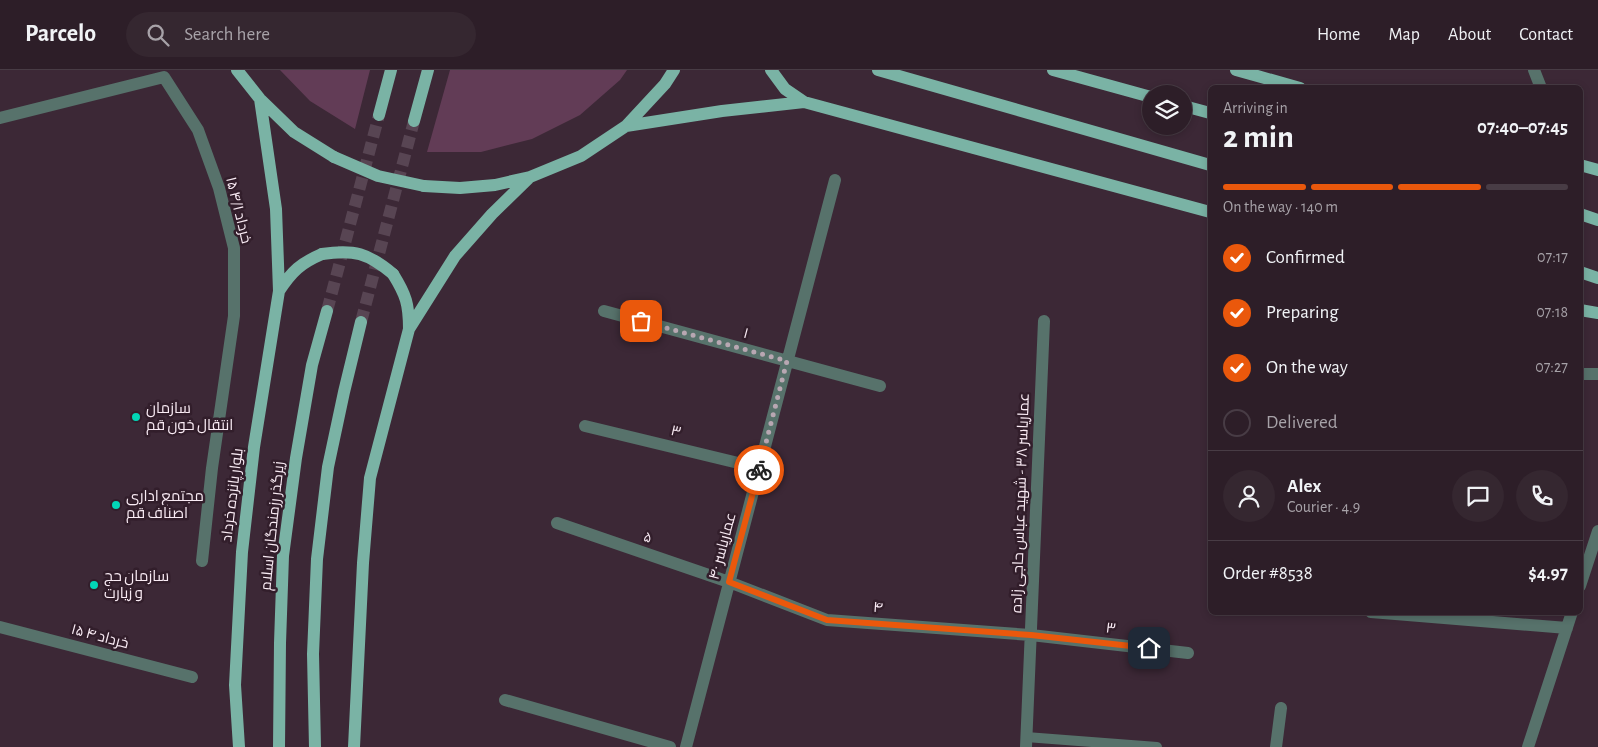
<!DOCTYPE html>
<html lang="en">
<head>
<meta charset="utf-8">
<style>
  :root { --surface:#2d1e28; --page:#352730; --text:#f1f3f6; --muted:#a7a2a8; --line:#483c45; --accent:#ea580c }
  body { margin:0; font-family:"Alegreya Sans",Cairo,sans-serif; background:var(--page); color:var(--text); height:100vh; display:flex; flex-direction:column; font-size:19px; white-space:nowrap }
  * { box-sizing:border-box; margin:0 }
  p { font-size:16px; color:var(--muted) }
  .icon { flex:none; width:28px; height:28px; fill:none; stroke:currentColor; stroke-width:2; stroke-linecap:round; stroke-linejoin:round }
  .map { position:relative; flex:1; overflow:hidden }
  .details { position:absolute; left:1208px; top:15px; width:375px; height:530px; display:flex; flex-direction:column; background:var(--surface); border-radius:8px; box-shadow:0 2px 8px #0003,0 0 0 1px var(--line) }
  .details>* { flex:none }
  .buttons { position:absolute; left:1142px; top:15px; display:grid; gap:10px }
  .buttons a { display:grid; place-items:center; width:50px; height:50px; border-radius:50%; background:var(--surface); box-shadow:0 2px 8px #0003,0 0 0 1px var(--line); font-size:25px }
  .pin { position:absolute; display:grid; place-items:center; width:42px; height:42px; color:#fff; margin:-21px; border-radius:10px; box-shadow:0 2px 8px #0006 }
  .courier { position:absolute; display:grid; place-items:center; width:50px; height:50px; margin:-25px; border:4px solid #ea580c; border-radius:50%; background:#fff; color:#222; box-shadow:0 1px 6px #0007 }
  .summary em { font-style:normal; font-weight:700 }
  .summary div { display:flex; flex-direction:column-reverse }
  .summary { display:flex; align-items:center; justify-content:space-between; height:85px; padding:0 15px }
  h1 { font-size:32px; font-weight:700; line-height:38px }
  .bar { display:grid; grid-template-columns:repeat(4,1fr); gap:8px 5px; align-content:center; height:60px; padding:0 15px }
  .bar i { height:6px; border-radius:4px; background:var(--line) }
  .bar .selected { background:var(--accent) }
  .bar p { grid-column:span 4 }
  .line { display:flex; align-items:center; gap:12px; padding:0 15px; border-top:1px solid var(--line) }
  .line div { flex:1 }
  .round { display:grid; place-items:center; flex:none; width:52px; height:52px; border-radius:26px; background:var(--page) }
  ol { padding:0 15px; list-style:none }
  li { display:flex; align-items:center; gap:15px; height:55px }
  li p { margin-inline-start:auto }
  li .icon { padding:5px; border-radius:50%; background:var(--accent); color:#fff; stroke-width:4 }
  li:last-child { color:var(--muted) }
  li i { width:28px; height:28px; border:2px solid var(--line); border-radius:50% }
  header { display:flex; align-items:center; gap:30px; box-sizing:border-box; height:70px; padding:0 25px; background:var(--surface); border-bottom:1px solid var(--line) }
  header strong { font-size:24px }
  nav { display:flex; gap:28px; margin-inline-start:auto; font-size:18px }
  .search { width:350px; height:45px; background:var(--page); display:flex; align-items:center; gap:12px; box-sizing:border-box; padding:0 18px; border-radius:28px; color:var(--muted); font-size:19px }
  .map>svg:first-child { display:block }
  .green { fill:#623c56 }
  .lines { fill:none; stroke-linecap:round; stroke-linejoin:round }
  .primary-tunnel { stroke:#584553; stroke-width:12; stroke-dasharray:12 6; stroke-linecap:butt }
  .service { stroke:#57726b; stroke-width:10 }
  .minor { stroke:#57726b; stroke-width:12 }
  .primary { stroke:#7ab3a5; stroke-width:12 }
  .primary-bridge { stroke:#7ab3a5; stroke-width:12 }
  .done { stroke:#b8a7b2; stroke-width:5; stroke-dasharray:0 9 }
  .route { stroke:#ea580c; stroke-width:6 }
  .poi-dot { fill:#02d5b6; stroke:#321e2b; stroke-width:2 }
  .labels { text-anchor:middle; stroke-width:5; stroke-linejoin:round; paint-order:stroke }
  .street-label { font-size:15px; fill:#faecf5; stroke:#321e2b }
  .poi-label { font-size:15px; fill:#faecf5; stroke:#321e2b; text-anchor:start }
</style>
</head>
<body>
<header>
<strong>Parcelo</strong>
<div class="search"><svg class="icon" aria-label="search" viewBox="0 0 24 24"><circle cx="10" cy="10" r="6"/><path d="M15 15l6 6"/></svg>Search here</div>
<nav><a>Home</a><a>Map</a><a>About</a><a>Contact</a></nav>
</header>
<div class="map">
<svg width="1598" height="677" viewBox="0 0 1598 677">
  <rect width="100%" height="100%" fill="#3c2836"/>
  <!-- green -->
  <path class="green" d="M 280,0 L 370,0 L 355,59 L 310,31 Z
    M 450,0 L 627,0 L 620,10 L 580,45 L 532,69 L 481,82 L 427,82 Z"/>
  <g class="lines">
    <!-- primary-tunnel -->
    <path class="primary-tunnel" d="M 327,241 L 379,45
      M 361,252 L 414,51"/>
    <!-- service -->
    <path class="service" d="M 1026,667 L 1157,677"/>
    <!-- minor -->
    <path class="minor" d="M 1534,0 L 1541,18
      M 0,48 L 164,7 L 198,60 L 219,118 L 234,178 L 234,246 L 212,398 L 202,491
      M 604,241 L 880,316
      M 1580,304 L 1598,304
      M 585,356 L 759,398
      M 557,453 L 729,512 L 827,550 L 1031,565 L 1188,583
      M 1580,516 L 1598,461
      M 1371,542 L 1567,558
      M 0,557 L 192,607
      M 505,630 L 670,677
      M 686,677 L 835,110
      M 1026,677 L 1044,251
      M 1276,677 L 1281,638
      M 1528,677 L 1572,542"/>
    <!-- primary -->
    <path class="primary" d="M 237,0 L 260,29 L 294,62 L 334,87
      M 771,0 L 785,19 L 804,32
      M 878,0 L 1210,95
      M 1053,0 L 1151,27
      M 1236,0 L 1300,18
      M 1184,36 L 1210,43
      M 379,45 L 391,0
      M 414,51 L 428,0
      M 626,56 L 722,41 L 804,32 L 1210,142
      M 1580,95 L 1598,100
      M 424,116 L 460,118 L 495,115 L 530,107 L 581,86 L 626,56 L 665,14 L 674,0
      M 1580,144 L 1598,150
      M 1580,202 L 1598,208
      M 393,204 C 406,225 409,234 409,259
      M 279,221 C 292,201 301,193 322,184
      M 1580,240 L 1598,243
      M 239,677 L 235,615 L 242,482 L 254,377 L 279,221 L 276,139 L 260,29
      M 279,677 L 280,573 L 283,486 L 296,388 L 312,295 L 327,241
      M 315,677 L 313,584 L 317,489 L 328,397 L 344,322 L 361,252
      M 354,677 L 363,493 L 370,408 L 409,259 L 455,186 L 492,144 L 530,107"/>
    <!-- primary-bridge -->
    <path class="primary-bridge" d="M 334,87 L 378,106 L 424,116
      M 322,184 C 354,179 368,183 393,204"/>
  </g>
  <g class="lines">
    <!-- done -->
    <path class="done" d="M 641,251 L 787,291 L 759,400"/>
    <!-- route -->
    <path class="route" d="M 759,400 L 729,512 L 827,550 L 1031,565 L 1149,578"/>
  </g>
  <!-- markers -->
  <g class="poi-dot">
    <circle cx="136" cy="347" r="5"/>
    <circle cx="116" cy="435" r="5"/>
    <circle cx="94" cy="515" r="5"/>
  </g>
  <g class="labels">
    <!-- street labels -->
    <g class="street-label">
      <text transform="translate(239 140) rotate(76)" y="5">۱۵ خرداد ۴/۱</text>
      <text transform="translate(746 263) rotate(15)" y="5">۱</text>
      <text transform="translate(676 361) rotate(13)" y="5">۳</text>
      <text transform="translate(232 425) rotate(-83)" y="5">بلوار پانزده خرداد</text>
      <text transform="translate(1020 433) rotate(-88)" y="5">عماریاسر ۳۸ - شهید عباس حاجی زاده</text>
      <text transform="translate(272 456) rotate(-84)" y="5">زیرگذر رزمندگان اسلام</text>
      <text transform="translate(648 467) rotate(19)" y="5">۵</text>
      <text transform="translate(722 476) rotate(-75)" y="5">عماریاسر ۴۰</text>
      <text transform="translate(878 537) rotate(4)" y="5">۴</text>
      <text transform="translate(1111 558) rotate(7)" y="5">۳</text>
      <text transform="translate(100 566) rotate(15)" y="5">۱۵ خرداد ۴</text>
    </g>
    <!-- poi labels -->
    <g class="poi-label">
      <text x="146" y="343">سازمان<tspan x="146" dy="17">انتقال خون قم</tspan></text>
      <text x="126" y="431">مجتمع اداری<tspan x="126" dy="17">اصناف قم</tspan></text>
      <text x="104" y="511">سازمان حج<tspan x="104" dy="17">و زیارت</tspan></text>
    </g>
  </g>
</svg>
<div class="buttons">
<a><svg class="icon" aria-label="layers" viewBox="0 0 24 24"><path d="M12 4l9 5-9 5-9-5zM3 14l9 5 9-5"/></svg></a>
</div>
<div class="pin" style="left:641px;top:251px;background:#ea580c"><svg class="icon" aria-label="bag" viewBox="0 0 24 24"><path d="M5 8h14l-1 12H6zM9 8a3 3 0 0 1 6 0"/></svg></div>
<div class="pin" style="left:1149px;top:578px;background:#1f2937"><svg class="icon" aria-label="home" viewBox="0 0 24 24"><path d="M3 11l9-7 9 7M6 9v11h12V9"/></svg></div>
<div class="courier" style="left:759px;top:400px"><svg class="icon" aria-label="bike" viewBox="0 0 24 24"><circle cx="6" cy="16" r="4"/><circle cx="18" cy="16" r="4"/><path d="M6 16l4-8h5l3 8M10 8l3 8H6M13 5h3"/></svg></div>
<section class="details">
<div class="summary"><div><h1>2 min</h1><p>Arriving in</p></div><em>07:40–07:45</em></div>
<div class="bar"><i class="selected"></i><i class="selected"></i><i class="selected"></i><i></i><p>On the way · 140 m</p></div>
<ol>
<li><svg class="icon" aria-label="check" viewBox="0 0 24 24"><path d="M5 12l5 5 9-10"/></svg>Confirmed<p>07:17</p></li>
<li><svg class="icon" aria-label="check" viewBox="0 0 24 24"><path d="M5 12l5 5 9-10"/></svg>Preparing<p>07:18</p></li>
<li><svg class="icon" aria-label="check" viewBox="0 0 24 24"><path d="M5 12l5 5 9-10"/></svg>On the way<p>07:27</p></li>
<li><i></i>Delivered</li>
</ol>
<div class="line" style="height:90px"><a class="round"><svg class="icon" aria-label="person" viewBox="0 0 24 24"><circle cx="12" cy="8" r="4"/><path d="M4 21q1-7 8-7t8 7"/></svg></a><div><b>Alex</b><p>Courier · 4.9</p></div><a class="round"><svg class="icon" aria-label="chat" viewBox="0 0 24 24"><path d="M4 5h16v11H9l-5 4z"/></svg></a><a class="round"><svg class="icon" aria-label="phone" viewBox="0 0 24 24"><path d="M5 4h4l2 5-3 2q2 4 5 5l2-3 5 2v4C11 20 4 13 5 4z"/></svg></a></div>
<div class="line" style="height:65px"><div>Order #8538</div><b>$4.97</b></div>
</section>
</div>
</body>
</html>
